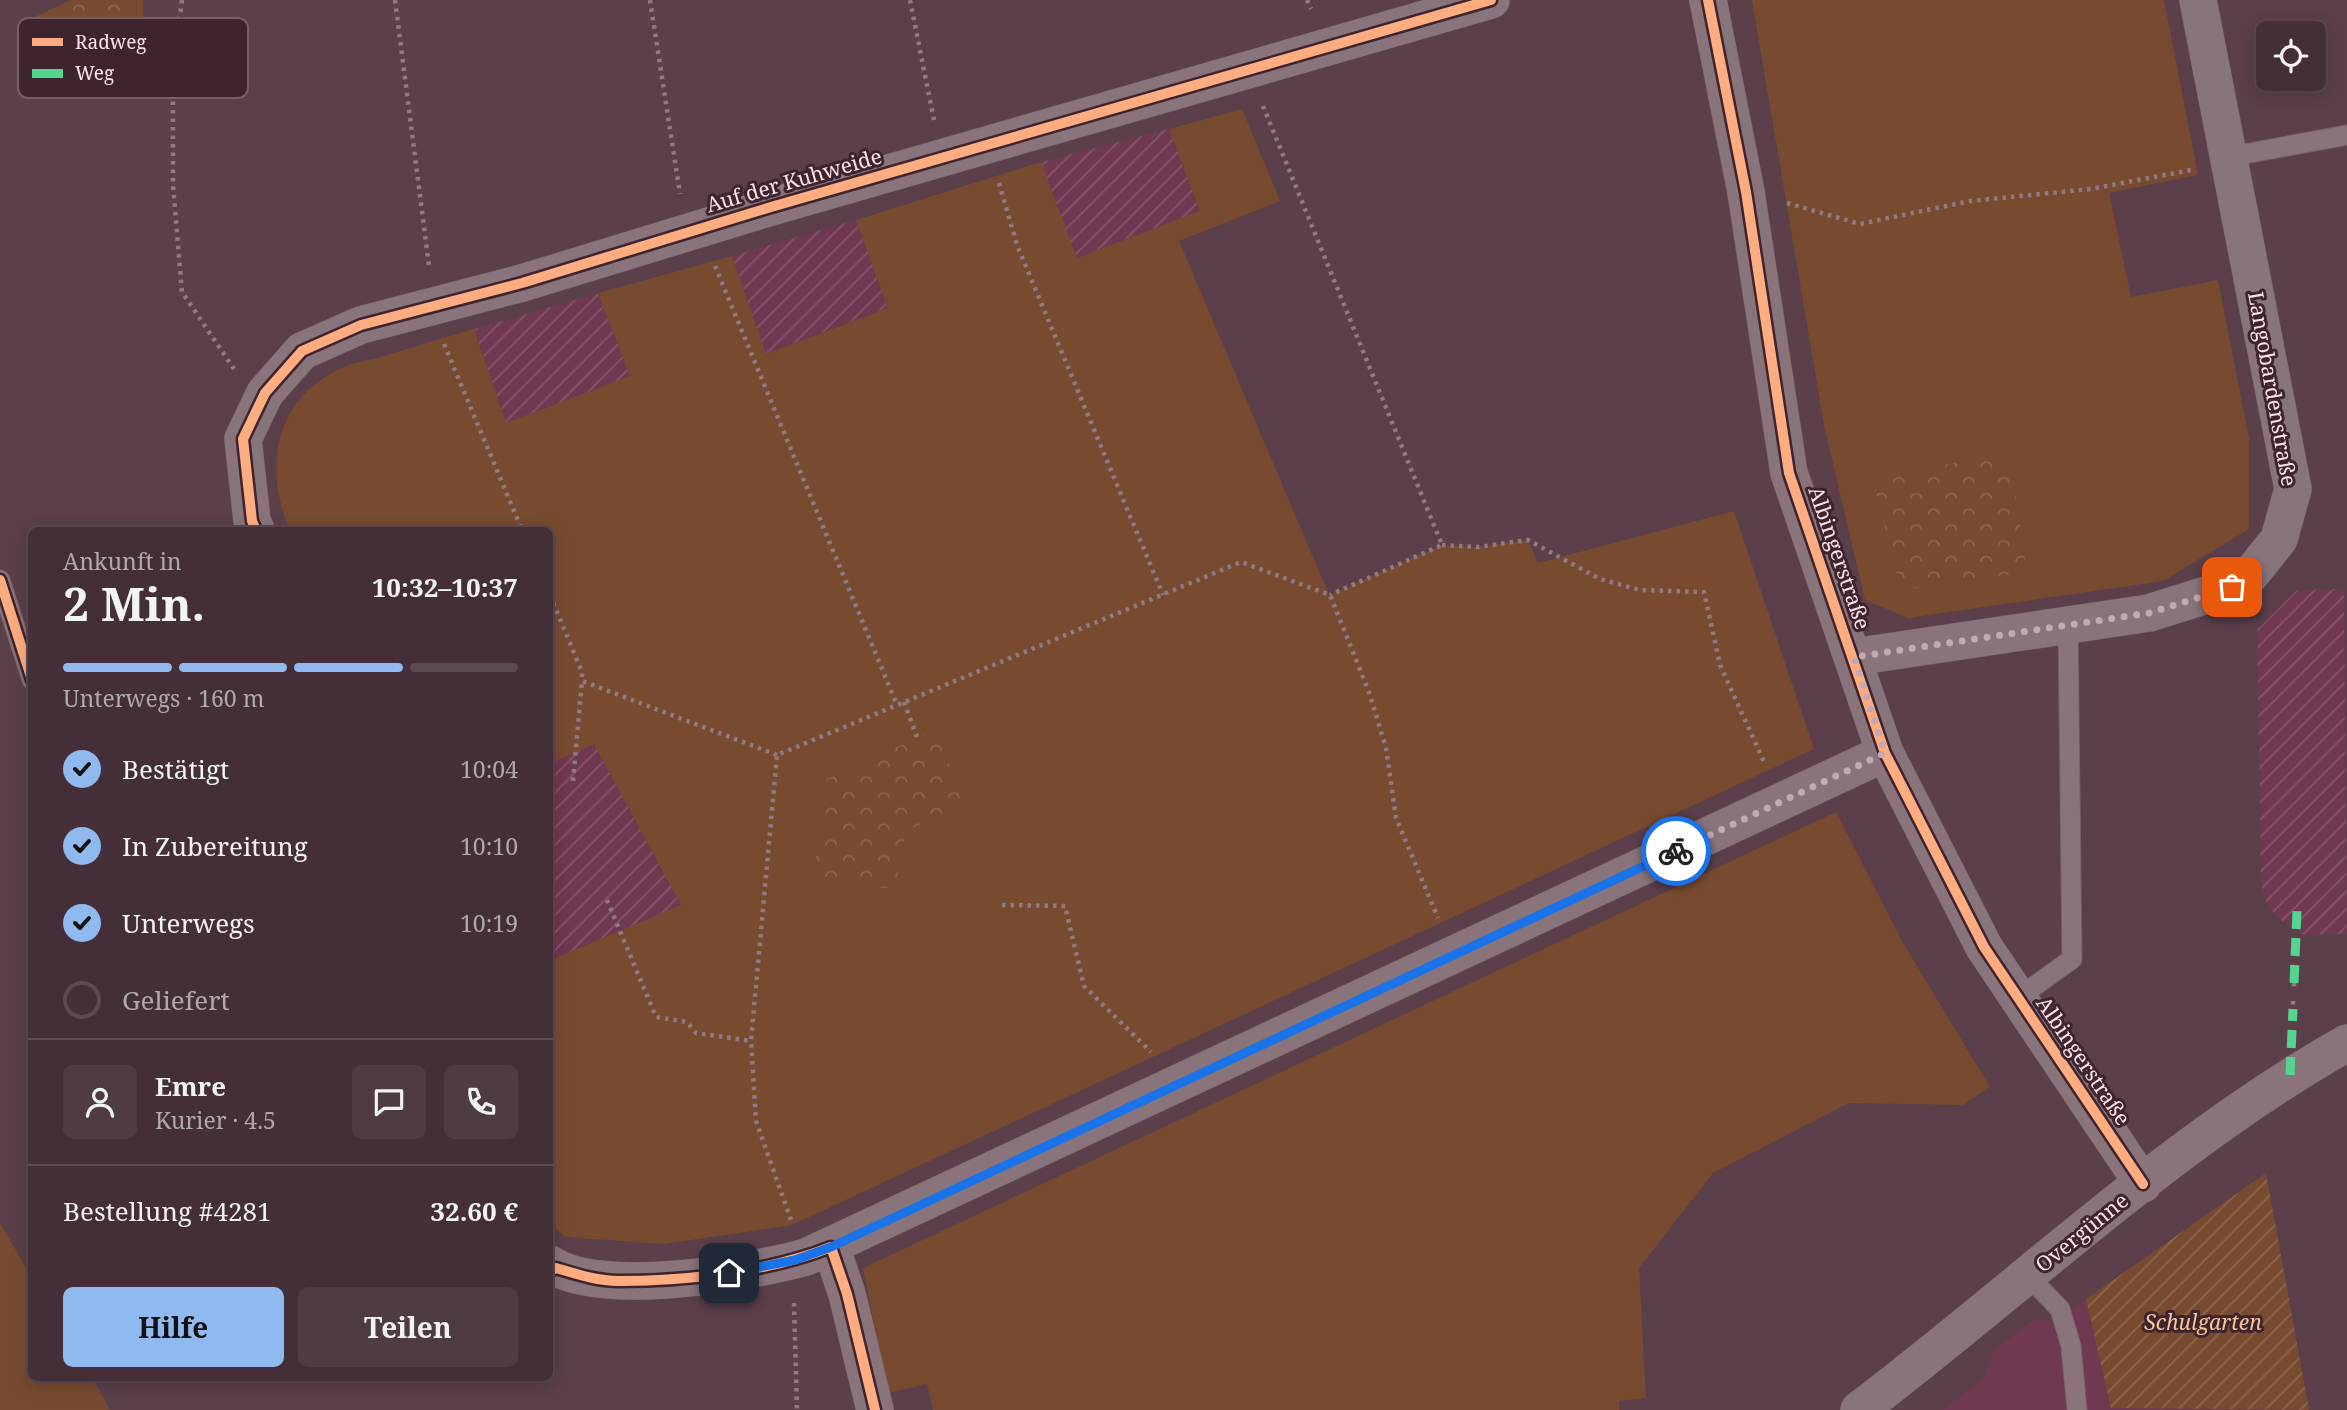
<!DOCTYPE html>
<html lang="de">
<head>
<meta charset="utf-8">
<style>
  :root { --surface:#442f38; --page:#4e3b43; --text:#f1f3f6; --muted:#afa9ae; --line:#5c4a53; --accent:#90b9f0 }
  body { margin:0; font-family:"Noto Serif",serif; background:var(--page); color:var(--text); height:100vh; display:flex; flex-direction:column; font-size:26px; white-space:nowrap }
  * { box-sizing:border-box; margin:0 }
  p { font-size:23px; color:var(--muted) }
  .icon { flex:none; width:38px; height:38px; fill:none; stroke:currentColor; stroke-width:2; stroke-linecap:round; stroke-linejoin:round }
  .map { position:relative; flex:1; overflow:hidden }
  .sheet { position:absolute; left:28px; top:527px; width:525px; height:854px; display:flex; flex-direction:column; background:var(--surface); border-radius:10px; box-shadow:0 4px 18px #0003,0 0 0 2px var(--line) }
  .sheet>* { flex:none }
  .controls { position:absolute; left:2256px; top:21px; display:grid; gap:14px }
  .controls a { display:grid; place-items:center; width:70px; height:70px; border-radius:10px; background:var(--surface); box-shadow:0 4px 18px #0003,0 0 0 2px var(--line); font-size:35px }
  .pin { position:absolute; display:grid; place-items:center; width:60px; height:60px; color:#fff; margin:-30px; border-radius:14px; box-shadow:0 4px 10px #0006 }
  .courier { position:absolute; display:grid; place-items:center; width:70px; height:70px; margin:-35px; border:5px solid #1a73e8; border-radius:50%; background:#fff; color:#222; box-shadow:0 2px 9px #0007 }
  .summary em { font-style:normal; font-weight:700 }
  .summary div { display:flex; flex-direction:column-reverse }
  .summary { display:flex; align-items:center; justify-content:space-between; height:119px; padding:0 35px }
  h1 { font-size:46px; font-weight:700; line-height:52px }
  .bar { display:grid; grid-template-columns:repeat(4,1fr); gap:10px 7px; align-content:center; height:84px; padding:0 35px }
  .bar i { height:9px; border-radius:5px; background:var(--line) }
  .bar .selected { background:var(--accent) }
  .bar p { grid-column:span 4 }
  .line { display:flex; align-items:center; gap:18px; padding:0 35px; border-top:2px solid var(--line) }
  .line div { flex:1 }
  .round { display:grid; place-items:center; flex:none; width:74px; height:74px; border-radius:10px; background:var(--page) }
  ol { padding:0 35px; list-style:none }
  li { display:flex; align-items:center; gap:21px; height:77px }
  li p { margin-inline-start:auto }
  li .icon { padding:7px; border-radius:50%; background:var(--accent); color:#111; stroke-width:4 }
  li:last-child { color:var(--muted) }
  li i { width:38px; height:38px; border:4px solid var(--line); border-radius:50% }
  .button { display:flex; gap:14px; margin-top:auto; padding:14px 35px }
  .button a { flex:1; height:80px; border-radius:10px; background:var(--accent); color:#111; font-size:28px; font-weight:700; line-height:80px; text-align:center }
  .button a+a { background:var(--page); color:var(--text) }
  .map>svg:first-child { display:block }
  .built { fill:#713851 }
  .industrial { fill:url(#industrial-furrows) }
  .grass { fill:#784b30 }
  .forest { fill:url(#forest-crowns) }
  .garden { fill:url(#garden-furrows) }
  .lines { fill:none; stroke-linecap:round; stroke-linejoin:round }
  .service-casing { stroke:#77606a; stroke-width:21 }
  .minor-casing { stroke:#77606a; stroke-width:38 }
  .path { stroke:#8e7a82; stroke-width:4.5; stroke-dasharray:3.5 5; stroke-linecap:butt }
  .service { stroke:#89747c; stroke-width:19 }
  .minor { stroke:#89747c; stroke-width:37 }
  .quiet { stroke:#53d58f; stroke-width:9; stroke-dasharray:18 9; stroke-linecap:butt }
  .cycleway-casing { stroke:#3d242d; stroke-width:15 }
  .cycleway { stroke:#ffac80; stroke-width:10 }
  .done { stroke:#c4a8b3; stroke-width:7; stroke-dasharray:0 12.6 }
  .route { stroke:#1a73e8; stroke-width:9 }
  .labels { text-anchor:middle; stroke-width:6; stroke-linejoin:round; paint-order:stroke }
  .street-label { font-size:21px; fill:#fde1eb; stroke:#3d242d }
  .park-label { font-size:21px; font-style:italic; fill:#fcc39d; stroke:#3d242d }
  .key { fill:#3d242d; stroke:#775d66; stroke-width:2 }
  .key-label { font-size:19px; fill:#fde1eb }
</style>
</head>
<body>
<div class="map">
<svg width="2347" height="1410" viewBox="0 0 2347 1410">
  <defs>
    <pattern id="industrial-furrows" width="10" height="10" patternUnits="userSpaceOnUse" patternTransform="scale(1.75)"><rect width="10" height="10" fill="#713851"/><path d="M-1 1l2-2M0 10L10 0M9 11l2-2" fill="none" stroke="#86546a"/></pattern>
    <pattern id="forest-crowns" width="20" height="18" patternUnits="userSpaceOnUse" patternTransform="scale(1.75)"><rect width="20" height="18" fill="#784b30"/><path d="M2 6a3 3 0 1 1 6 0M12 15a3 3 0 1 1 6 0" fill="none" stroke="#8c654e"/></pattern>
    <pattern id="garden-furrows" width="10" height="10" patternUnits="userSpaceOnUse" patternTransform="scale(1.75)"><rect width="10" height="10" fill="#784b30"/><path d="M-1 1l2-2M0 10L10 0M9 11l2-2" fill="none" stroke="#8c654e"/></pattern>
  </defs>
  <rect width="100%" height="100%" fill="#5b3f4a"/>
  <!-- built -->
  <path class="built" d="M 2266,1173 L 2309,1410 L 1942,1410 L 1985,1377 L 1992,1352 L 2037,1317 L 2052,1323 Z"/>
  <!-- industrial -->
  <path class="industrial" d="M 1169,129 L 1200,211 L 1076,258 L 1041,162 Z
    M 856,220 L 889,307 L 765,354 L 732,256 Z
    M 598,293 L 630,376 L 506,423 L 474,329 Z
    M 2344,589 L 2347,934 L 2304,935 L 2276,917 L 2264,898 L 2261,880 L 2257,630 L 2297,590 Z
    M 594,744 L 682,905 L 550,960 L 550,764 Z"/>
  <!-- grass -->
  <path class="grass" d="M 1752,0 L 2164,0 L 2198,175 L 2109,193 L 2131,297 L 2218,280 L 2249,439 L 2249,529 L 2163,581 L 1908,618 L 1865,600 L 1824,425 Z
    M 1242,109 L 1280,201 L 1179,241 L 1329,595 L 1442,545 L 1478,547 L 1528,540 L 1538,563 L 1734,511 L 1814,749 L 792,1225 L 664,1244 L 565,1237 L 550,1223 L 550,960 L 681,905 L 594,744 L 550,764 L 550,530 L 290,530 C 263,469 274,401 339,369 C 351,363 368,360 381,357 C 412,347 443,338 474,329 L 506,423 L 630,376 L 598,293 L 732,256 L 766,354 L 888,308 L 856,220 L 1041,162 L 1077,258 L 1200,211 L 1169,129 Z
    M 1836,812 L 1903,943 L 1990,1087 L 1962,1105 L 1849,1103 L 1713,1173 L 1639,1268 L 1646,1398 L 1619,1401 L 1619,1410 L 933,1410 L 927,1384 L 888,1393 L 863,1268 Z
    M 0,1223 L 31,1276 L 32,1377 L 92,1377 L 110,1410 L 0,1410 Z"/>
  <!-- forest -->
  <path class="forest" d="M 71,0 L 143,0 L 143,47 L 40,56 L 37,16 Z
    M 2010,454 L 2027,572 L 1901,590 L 1872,476 Z
    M 934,730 L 966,804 L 906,831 L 895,889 L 812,881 L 827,779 Z"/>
  <!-- garden -->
  <path class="garden" d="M 2266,1173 L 2309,1410 L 2111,1408 L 2086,1299 Z"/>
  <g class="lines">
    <!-- service casing -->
    <g class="service-casing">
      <path id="service" d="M 2228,157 L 2347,135
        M 0,580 L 32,680
        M 2018,998 L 2072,959 L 2068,626
        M 2028,1276 L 2060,1309 L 2071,1346 L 2077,1410"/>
    </g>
    <!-- minor casing -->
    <g class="minor-casing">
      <path id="minor" d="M 1708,0 L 1746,192 L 1789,473 L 1885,753 L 1984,947 L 2143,1184
        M 256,530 L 252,521 L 243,439 L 265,393 L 302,351 L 361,325 L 522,283 L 771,207 L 1491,0
        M 1854,657 L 2149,613 L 2232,587 L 2251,574 L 2279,539 L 2293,489 L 2198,0
        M 831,1247 L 847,1294 L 875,1410
        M 550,1264 C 600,1298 748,1273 806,1257 L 1885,753
        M 1859,1410 C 2019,1289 2172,1141 2347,1043"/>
    </g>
    <!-- path -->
    <path class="path" d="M 182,0 L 173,70 L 173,185 L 182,292 L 234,369
      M 395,0 L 429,266
      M 650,0 L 680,194
      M 910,0 L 934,120
      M 1307,0 L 1311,9
      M 1263,106 L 1442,545 L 1330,595
      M 999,183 L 1017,245 L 1163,595
      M 1787,203 L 1860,224 L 1970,201 L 2091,189 L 2191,170
      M 715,266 L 897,705
      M 444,344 L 522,530
      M 1442,545 L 1478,547 L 1528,540 L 1600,579 L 1640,590 L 1704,592 L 1720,665 L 1765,764
      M 550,595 L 582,672 L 582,681 L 777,755
      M 904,702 L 917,737
      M 573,781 L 582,681
      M 607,900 L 656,1017 L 687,1022 L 696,1033 L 751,1041
      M 1002,905 L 1065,906 L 1084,986 L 1151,1052
      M 2294,983 L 2294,987
      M 2293,1001 L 2293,1009
      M 791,1220 L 756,1121 L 751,1041 L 777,755 L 1241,562 L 1330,595 L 1369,692 L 1386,748 L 1396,818 L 1438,918
      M 794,1303 L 797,1410"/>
    <!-- service -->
    <use href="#service" class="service"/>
    <!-- minor -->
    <use href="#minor" class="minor"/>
    <!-- quiet -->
    <path class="quiet" d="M 2294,983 L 2297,911
      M 2290,1075 L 2293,1009"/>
    <!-- cycleway casing -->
    <g class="cycleway-casing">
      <path id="cycleway" d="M 1708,0 L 1746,192 L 1789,473 L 1885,753 L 1984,947 L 2143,1184
        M 256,530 L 252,521 L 243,439 L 265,393 L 302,351 L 361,325 L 522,283 L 771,207 L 1491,0
        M 0,580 L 32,680
        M 550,1271 L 556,1268 C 576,1274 597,1281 619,1281 C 686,1281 768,1272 831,1247 L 847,1294 L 875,1410"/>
    </g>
    <!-- cycleway -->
    <use href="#cycleway" class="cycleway"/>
  </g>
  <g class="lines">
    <!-- done -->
    <path class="done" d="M 1676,851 L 1885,753 L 1854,657 L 2149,613 L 2232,587"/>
    <!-- route -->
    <path class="route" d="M 729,1273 L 795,1260 L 831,1247 L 1676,851"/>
  </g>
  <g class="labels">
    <!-- street labels -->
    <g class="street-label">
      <text transform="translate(794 181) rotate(-16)" y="7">Auf der Kuhweide</text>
      <text transform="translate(2272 389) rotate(80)" y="7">Langobardenstraße</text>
      <text transform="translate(1839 558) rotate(71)" y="7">Albingerstraße</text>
      <text transform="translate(2083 1061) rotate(56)" y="7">Albingerstraße</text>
      <text transform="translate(2082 1233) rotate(-39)" y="7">Overgünne</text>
    </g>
    <!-- park labels -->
    <g class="park-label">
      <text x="2203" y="1330">Schulgarten</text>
    </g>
  </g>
  <!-- legend -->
  <rect x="18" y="18" width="230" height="80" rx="10" class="key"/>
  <rect x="32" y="38" width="31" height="8" fill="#ffac80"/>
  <rect x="32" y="69" width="31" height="9" fill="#53d58f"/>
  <g class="key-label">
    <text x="75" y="49">Radweg</text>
    <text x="75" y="80">Weg</text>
  </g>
</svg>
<div class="controls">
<a><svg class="icon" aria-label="locate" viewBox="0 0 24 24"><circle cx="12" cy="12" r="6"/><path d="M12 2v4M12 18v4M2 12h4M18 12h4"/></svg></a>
</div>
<div class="pin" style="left:2232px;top:587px;background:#ea580c"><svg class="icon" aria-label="bag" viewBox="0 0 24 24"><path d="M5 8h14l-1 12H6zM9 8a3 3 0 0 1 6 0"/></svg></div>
<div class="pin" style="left:729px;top:1273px;background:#1f2937"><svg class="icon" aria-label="home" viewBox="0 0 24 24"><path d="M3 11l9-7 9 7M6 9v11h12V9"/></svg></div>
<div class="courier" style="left:1676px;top:851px"><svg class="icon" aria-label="bike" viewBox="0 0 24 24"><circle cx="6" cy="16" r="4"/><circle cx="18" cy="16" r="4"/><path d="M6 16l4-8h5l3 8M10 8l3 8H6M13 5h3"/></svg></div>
<section class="sheet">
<div class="summary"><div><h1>2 Min.</h1><p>Ankunft in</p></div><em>10:32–10:37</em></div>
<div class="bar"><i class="selected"></i><i class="selected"></i><i class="selected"></i><i></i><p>Unterwegs · 160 m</p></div>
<ol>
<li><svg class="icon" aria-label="check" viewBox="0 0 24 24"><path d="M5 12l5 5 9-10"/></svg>Bestätigt<p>10:04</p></li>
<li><svg class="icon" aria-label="check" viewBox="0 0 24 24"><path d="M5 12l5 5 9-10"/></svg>In Zubereitung<p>10:10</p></li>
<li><svg class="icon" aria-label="check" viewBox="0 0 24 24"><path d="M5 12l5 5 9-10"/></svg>Unterwegs<p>10:19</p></li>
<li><i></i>Geliefert</li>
</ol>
<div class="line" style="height:126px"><a class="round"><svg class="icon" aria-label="person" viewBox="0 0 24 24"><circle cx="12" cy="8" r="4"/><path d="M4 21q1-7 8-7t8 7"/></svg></a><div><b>Emre</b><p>Kurier · 4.5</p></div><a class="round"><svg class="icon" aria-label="chat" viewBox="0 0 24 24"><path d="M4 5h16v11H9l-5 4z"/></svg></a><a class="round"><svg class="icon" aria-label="phone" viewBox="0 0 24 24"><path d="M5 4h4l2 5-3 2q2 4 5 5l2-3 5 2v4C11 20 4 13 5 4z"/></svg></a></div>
<div class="line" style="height:91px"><div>Bestellung #4281</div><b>32.60 €</b></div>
<div class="button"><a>Hilfe</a><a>Teilen</a></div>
</section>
</div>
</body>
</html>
